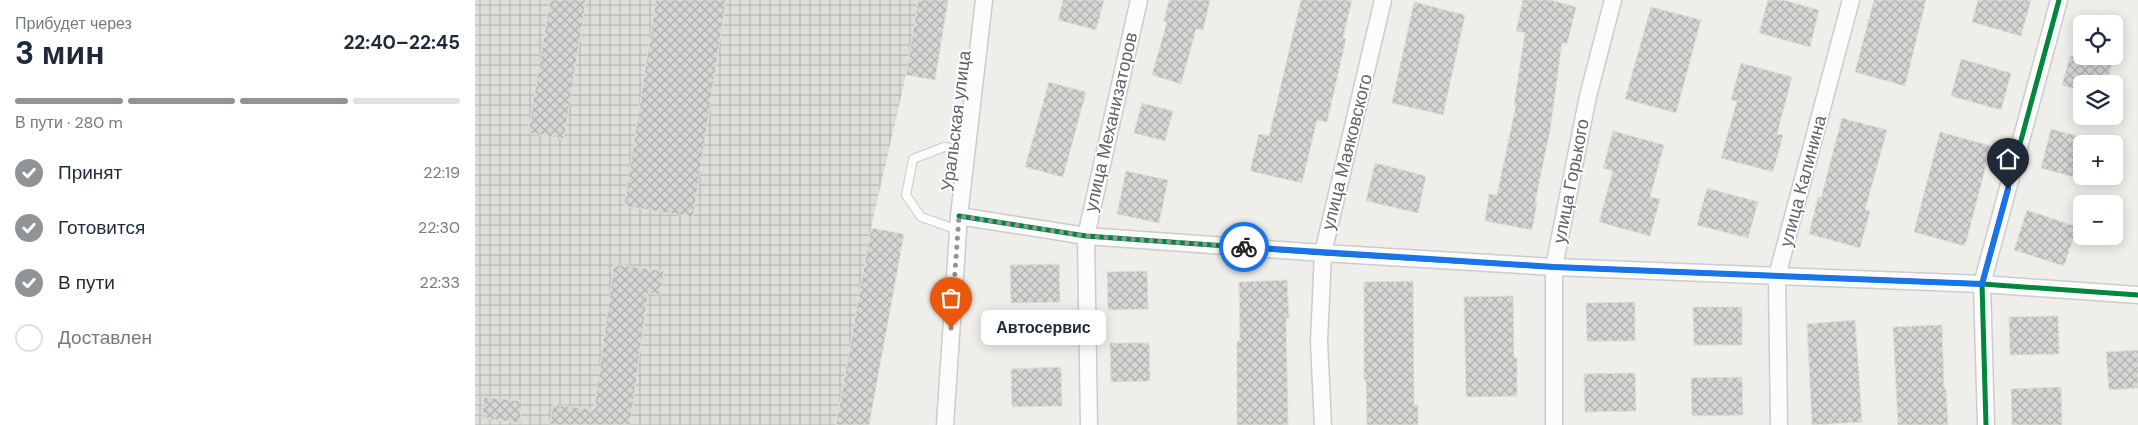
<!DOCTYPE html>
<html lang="ru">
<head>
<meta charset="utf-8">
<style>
  :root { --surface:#fff; --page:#f2f2f3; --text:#1f2937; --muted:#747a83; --line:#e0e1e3; --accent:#919496 }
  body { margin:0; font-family:"DM Sans",sans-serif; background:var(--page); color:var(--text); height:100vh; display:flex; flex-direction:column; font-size:19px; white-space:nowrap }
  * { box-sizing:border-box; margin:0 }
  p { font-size:16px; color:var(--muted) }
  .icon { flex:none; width:28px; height:28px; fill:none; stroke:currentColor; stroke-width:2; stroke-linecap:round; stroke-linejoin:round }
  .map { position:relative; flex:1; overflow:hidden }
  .sheet { display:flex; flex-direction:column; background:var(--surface); width:475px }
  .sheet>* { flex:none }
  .controls { position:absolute; left:1598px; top:15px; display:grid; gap:10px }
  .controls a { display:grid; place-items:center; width:50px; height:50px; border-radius:8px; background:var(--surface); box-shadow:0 2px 12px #0003; font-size:25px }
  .pin { position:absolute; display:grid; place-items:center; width:42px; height:42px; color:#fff; margin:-51px -21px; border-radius:50% 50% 50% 0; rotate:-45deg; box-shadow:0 0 5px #0007 }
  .pin .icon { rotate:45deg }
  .courier { position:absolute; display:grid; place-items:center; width:50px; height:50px; margin:-25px; border:4px solid #1a73e8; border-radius:50%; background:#fff; color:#222; box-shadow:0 1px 6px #0007 }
  .bubble { position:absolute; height:35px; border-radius:8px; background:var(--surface); box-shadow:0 2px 12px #0003; font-size:16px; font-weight:700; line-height:35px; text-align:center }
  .summary em { font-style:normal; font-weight:700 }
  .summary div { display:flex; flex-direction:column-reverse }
  .summary { display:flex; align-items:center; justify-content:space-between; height:85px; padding:0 15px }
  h1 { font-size:32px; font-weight:700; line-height:38px }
  .bar { display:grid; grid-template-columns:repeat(4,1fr); gap:8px 5px; align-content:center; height:60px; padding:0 15px }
  .bar i { height:6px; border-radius:4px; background:var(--line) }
  .bar .on { background:var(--accent) }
  .bar p { grid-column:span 4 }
  ol { padding:0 15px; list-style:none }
  li { display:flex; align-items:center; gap:15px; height:55px }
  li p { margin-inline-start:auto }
  li .icon { padding:5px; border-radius:50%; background:var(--accent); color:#fff; stroke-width:4 }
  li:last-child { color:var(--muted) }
  li i { width:28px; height:28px; border:2px solid var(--line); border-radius:50% }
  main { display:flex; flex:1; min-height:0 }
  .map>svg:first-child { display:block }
  .industrial { fill:url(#industrial-grid) }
  .building { fill:url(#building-cross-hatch); stroke:#deddd9 }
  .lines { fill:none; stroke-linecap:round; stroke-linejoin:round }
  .service-casing { stroke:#cbcccc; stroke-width:10 }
  .minor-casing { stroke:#cbcccc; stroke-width:19 }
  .service { stroke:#fdfcfc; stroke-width:8 }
  .minor { stroke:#fdfcfc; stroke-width:16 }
  .cycleway-casing { stroke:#fff; stroke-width:8 }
  .cycleway { stroke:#00873e; stroke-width:5 }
  .done { stroke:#919496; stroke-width:5; stroke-dasharray:0 9 }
  .route { stroke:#1a73e8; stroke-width:6 }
  .labels { text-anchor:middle; stroke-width:4; stroke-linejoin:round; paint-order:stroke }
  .street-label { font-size:18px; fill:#5f6368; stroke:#fff }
</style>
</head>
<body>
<main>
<section class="sheet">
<div class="summary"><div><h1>3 мин</h1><p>Прибудет через</p></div><em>22:40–22:45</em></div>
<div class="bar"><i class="on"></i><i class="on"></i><i class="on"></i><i></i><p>В пути · 280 m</p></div>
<ol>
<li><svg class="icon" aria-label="check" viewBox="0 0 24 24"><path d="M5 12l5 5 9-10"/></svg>Принят<p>22:19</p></li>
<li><svg class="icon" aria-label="check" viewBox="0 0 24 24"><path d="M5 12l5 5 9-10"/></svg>Готовится<p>22:30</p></li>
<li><svg class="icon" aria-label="check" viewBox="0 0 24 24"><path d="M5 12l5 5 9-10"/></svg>В пути<p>22:33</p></li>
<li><i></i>Доставлен</li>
</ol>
</section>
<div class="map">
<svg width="1663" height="425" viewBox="0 0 1663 425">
  <defs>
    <pattern id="industrial-grid" width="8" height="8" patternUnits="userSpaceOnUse" patternTransform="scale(1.25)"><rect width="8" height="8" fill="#dfddda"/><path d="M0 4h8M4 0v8" fill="none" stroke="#b8b7b5"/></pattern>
    <pattern id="building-cross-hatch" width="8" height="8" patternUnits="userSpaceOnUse" patternTransform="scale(1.25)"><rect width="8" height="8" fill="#d6d5d3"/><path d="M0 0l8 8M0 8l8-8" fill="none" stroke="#b1b0af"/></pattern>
  </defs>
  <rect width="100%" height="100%" fill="#efeeea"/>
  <!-- industrial -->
  <path class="industrial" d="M 0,0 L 443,0 L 431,75 L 396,228 L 361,425 L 0,425 Z"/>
  <!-- building -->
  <path class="building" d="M 75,0 L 111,0 L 89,139 L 53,133 Z
    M 181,0 L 251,0 L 218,217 L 149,206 Z
    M 443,0 L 473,0 L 460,80 L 431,75 Z
    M 588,0 L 629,0 L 621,30 L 583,20 Z
    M 694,0 L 735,0 L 728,30 L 721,29 L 706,84 L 677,75 L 692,22 L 689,21 Z
    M 826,0 L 877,0 L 868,38 L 871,39 L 852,122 L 842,120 L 827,183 L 775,171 L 784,134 L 794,136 Z
    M 1048,0 L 1075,0 L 1101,7 L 1092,44 L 1087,43 L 1075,130 L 1060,202 L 1062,203 L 1057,230 L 1010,221 L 1014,194 L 1022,195 L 1041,105 L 1039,105 L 1050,33 L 1041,31 Z
    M 1293,0 L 1308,0 L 1344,10 L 1335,47 L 1284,33 Z
    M 1399,0 L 1451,0 L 1430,86 L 1380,72 Z
    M 1503,0 L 1556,0 L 1546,36 L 1497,22 Z
    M 939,2 L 990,15 L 968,115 L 917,103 Z
    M 1176,7 L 1226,20 L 1201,113 L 1150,99 Z
    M 1595,56 L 1639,56 L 1631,84 L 1606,84 L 1606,91 L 1587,85 Z
    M 1486,59 L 1536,73 L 1526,110 L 1476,96 Z
    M 1266,63 L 1317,77 L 1302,134 L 1308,135 L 1298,172 L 1246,158 L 1262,101 L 1256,100 Z
    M 574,82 L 611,92 L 588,177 L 550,167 Z
    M 667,103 L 698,111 L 690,141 L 659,133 Z
    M 1367,118 L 1412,130 L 1390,210 L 1395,211 L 1385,248 L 1334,234 L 1343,197 L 1346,198 Z
    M 1576,129 L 1606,137 L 1606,179 L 1566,168 Z
    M 1138,131 L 1189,145 L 1175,197 L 1185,199 L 1175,236 L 1124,222 L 1138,171 L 1128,168 Z
    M 1465,132 L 1516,146 L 1490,246 L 1439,232 Z
    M 900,163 L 951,176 L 943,213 L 891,201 Z
    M 651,171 L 693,180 L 684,223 L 642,214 Z
    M 1232,188 L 1283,202 L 1273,238 L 1222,225 Z
    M 1552,210 L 1602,227 L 1589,266 L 1539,250 Z
    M 396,228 L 429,234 L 394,425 L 361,425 Z
    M 139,264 L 189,271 L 185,295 L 173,293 L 155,425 L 75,425 L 78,404 L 119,410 Z
    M 584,264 L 585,302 L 536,303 L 535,265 Z
    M 672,271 L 673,309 L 633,310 L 632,272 Z
    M 812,280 L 814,318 L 811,318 L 813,425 L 762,425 L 762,341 L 765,341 L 764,282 Z
    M 938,281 L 939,405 L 943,405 L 943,425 L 892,425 L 891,380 L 889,380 L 889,282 Z
    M 1038,296 L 1039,358 L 1042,358 L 1042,396 L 991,397 L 989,297 Z
    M 1160,302 L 1160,341 L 1112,341 L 1111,303 Z
    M 1218,307 L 1267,307 L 1267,345 L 1219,345 Z
    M 1583,316 L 1584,354 L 1535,355 L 1534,317 Z
    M 1380,320 L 1387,422 L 1337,425 L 1332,324 Z
    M 1467,325 L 1469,389 L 1471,389 L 1473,425 L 1423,425 L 1418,327 Z
    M 635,343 L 674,343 L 675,381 L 636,382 Z
    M 1663,350 L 1663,388 L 1634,390 L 1631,352 Z
    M 586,367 L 587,406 L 537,407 L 536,369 Z
    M 1160,373 L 1161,411 L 1110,412 L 1109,374 Z
    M 1267,377 L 1268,415 L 1217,416 L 1216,378 Z
    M 1586,387 L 1587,425 L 1537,425 L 1536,389 Z
    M 9,397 L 47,401 L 45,423 L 7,418 Z"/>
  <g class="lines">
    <!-- service casing -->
    <g class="service-casing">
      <path id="service" d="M 483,230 L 446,217 L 431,195 L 438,159 L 469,147 L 491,150"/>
    </g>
    <!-- minor casing -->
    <g class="minor-casing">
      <path id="minor" d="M 484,216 L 611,236 L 848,253 L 1079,267 L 1507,284 L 1663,295
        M 470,425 L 484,216 L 509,0
        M 614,425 L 611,236 L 664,0
        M 848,425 L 844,342 L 848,253 L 908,0
        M 1079,425 L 1079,267 L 1113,96 L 1138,0
        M 1304,425 L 1302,276 L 1376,0
        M 1511,425 L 1507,284 L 1584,0"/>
    </g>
    <!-- service -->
    <use href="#service" class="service"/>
    <!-- minor -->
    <use href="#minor" class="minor"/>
    <!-- cycleway casing -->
    <g class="cycleway-casing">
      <path id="cycleway" d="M 484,216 L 611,236 L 848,253 L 1079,267 L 1507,284 L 1663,295
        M 1511,425 L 1507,284 L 1584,0"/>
    </g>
    <!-- cycleway -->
    <use href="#cycleway" class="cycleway"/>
  </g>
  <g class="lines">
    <!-- done -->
    <path class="done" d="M 476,328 L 484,216 L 611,236 L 769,247"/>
    <!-- route -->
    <path class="route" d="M 769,247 L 1079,267 L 1507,284 L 1533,189"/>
  </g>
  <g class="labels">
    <!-- street labels -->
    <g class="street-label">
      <text transform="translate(481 121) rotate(-83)" y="6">Уральская улица</text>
      <text transform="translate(636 122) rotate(-77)" y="6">улица Механизаторов</text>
      <text transform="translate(872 152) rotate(-76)" y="6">улица Маяковского</text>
      <text transform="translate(1096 181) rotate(-79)" y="6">улица Горького</text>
      <text transform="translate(1328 181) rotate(-75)" y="6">улица Калинина</text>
    </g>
  </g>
</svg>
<div class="controls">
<a><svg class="icon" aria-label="locate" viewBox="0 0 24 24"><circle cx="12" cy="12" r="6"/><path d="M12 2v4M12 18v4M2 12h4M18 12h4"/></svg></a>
<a><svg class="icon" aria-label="layers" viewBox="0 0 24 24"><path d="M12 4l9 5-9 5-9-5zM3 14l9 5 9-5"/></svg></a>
<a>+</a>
<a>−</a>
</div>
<div class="pin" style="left:476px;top:328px;background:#ea580c"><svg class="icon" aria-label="bag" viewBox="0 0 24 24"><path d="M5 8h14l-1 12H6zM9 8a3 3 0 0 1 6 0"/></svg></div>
<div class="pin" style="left:1533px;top:189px;background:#1f2937"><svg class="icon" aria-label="home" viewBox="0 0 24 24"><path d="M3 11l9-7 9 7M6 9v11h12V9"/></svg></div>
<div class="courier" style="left:769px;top:247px"><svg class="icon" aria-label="bike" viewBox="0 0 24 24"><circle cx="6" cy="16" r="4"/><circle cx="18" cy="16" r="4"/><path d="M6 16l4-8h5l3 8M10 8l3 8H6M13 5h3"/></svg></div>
<div class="bubble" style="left:506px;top:310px;width:125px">Автосервис</div>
</div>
</main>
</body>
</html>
